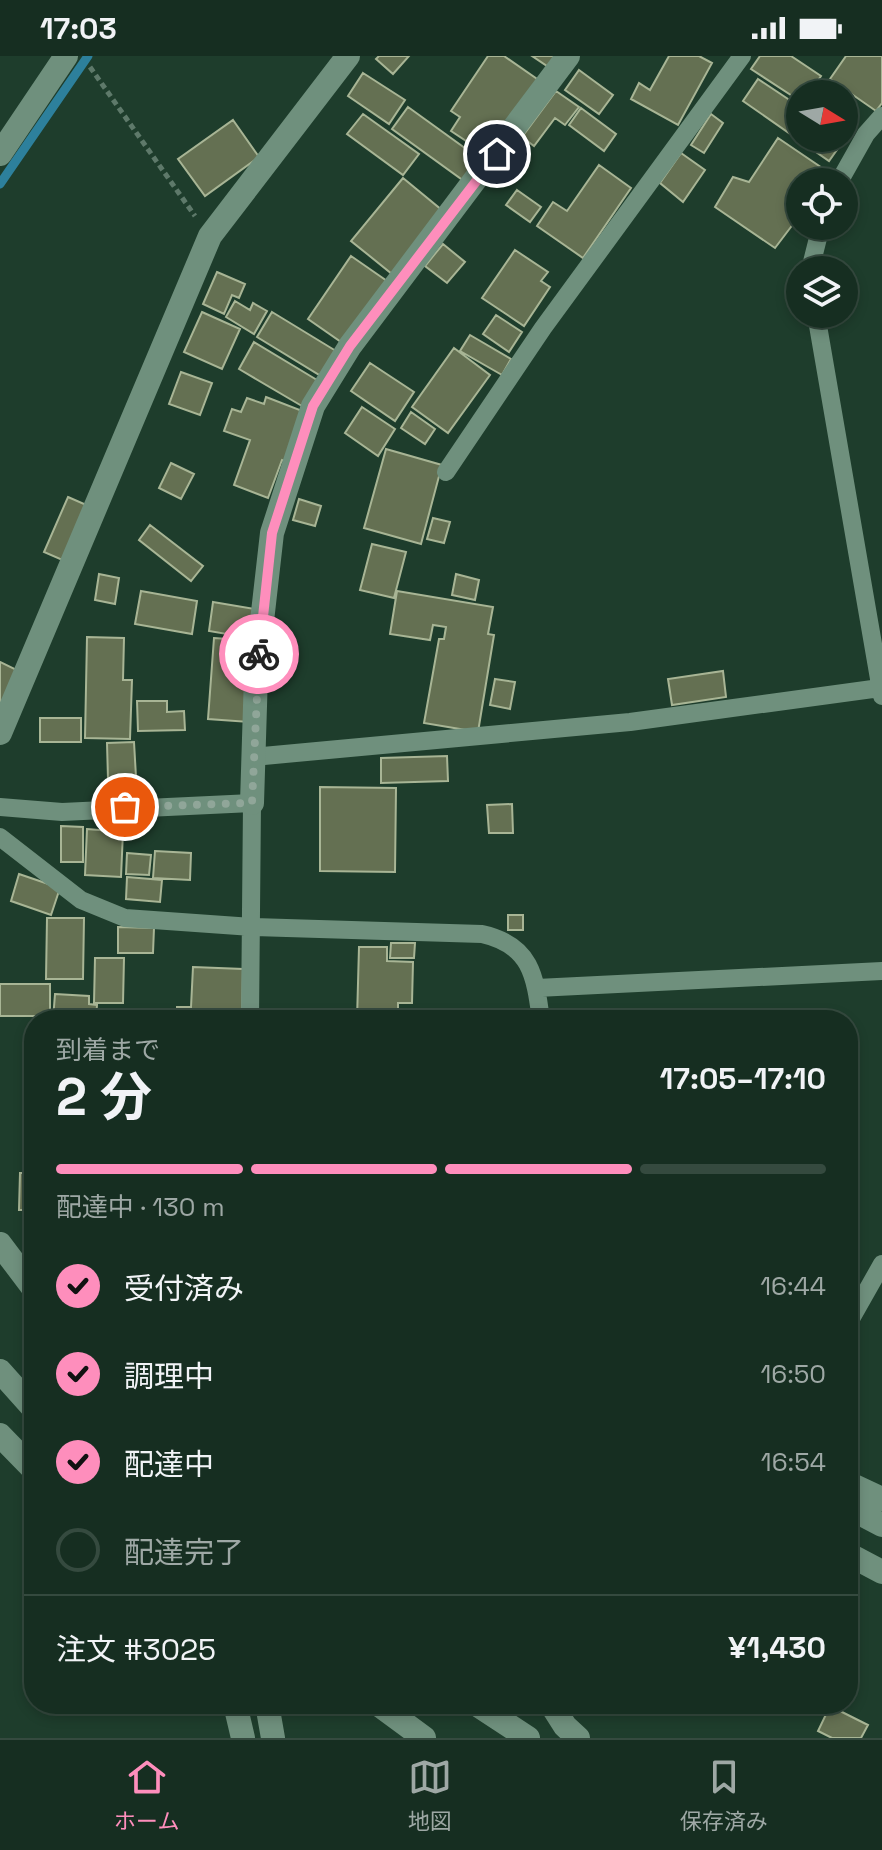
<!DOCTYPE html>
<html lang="ja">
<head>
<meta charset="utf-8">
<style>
  :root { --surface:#162e21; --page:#1f362a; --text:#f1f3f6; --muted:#9ea8a5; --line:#354a3f; --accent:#fe8ebc }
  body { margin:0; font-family:"Space Grotesk","Noto Sans JP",sans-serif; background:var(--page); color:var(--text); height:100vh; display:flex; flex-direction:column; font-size:30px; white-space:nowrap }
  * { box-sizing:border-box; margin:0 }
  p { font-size:26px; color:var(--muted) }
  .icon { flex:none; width:44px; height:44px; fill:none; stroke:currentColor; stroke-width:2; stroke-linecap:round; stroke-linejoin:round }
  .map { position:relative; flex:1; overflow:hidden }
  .drawer { position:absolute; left:24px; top:954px; width:834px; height:704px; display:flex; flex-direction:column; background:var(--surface); border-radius:32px; box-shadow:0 4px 12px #0003,0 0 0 2px var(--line) }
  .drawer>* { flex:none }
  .needle { width:52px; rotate:101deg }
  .fabs { position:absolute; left:786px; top:24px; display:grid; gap:16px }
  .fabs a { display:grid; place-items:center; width:72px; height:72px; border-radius:50%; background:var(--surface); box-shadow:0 4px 12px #0003,0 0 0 2px var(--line); font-size:40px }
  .pin { position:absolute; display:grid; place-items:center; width:68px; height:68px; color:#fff; margin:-34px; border:4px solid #fff; border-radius:50%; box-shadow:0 2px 8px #0007 }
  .courier { position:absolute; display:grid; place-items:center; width:80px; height:80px; margin:-40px; border:6px solid #fe8ebc; border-radius:50%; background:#fff; color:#222; box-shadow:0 2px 10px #0007 }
  .summary em { font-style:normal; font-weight:700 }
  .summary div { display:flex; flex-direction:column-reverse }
  .summary { display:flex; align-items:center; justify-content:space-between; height:136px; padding:0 32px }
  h1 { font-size:52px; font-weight:700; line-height:60px }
  .bar { display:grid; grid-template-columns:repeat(4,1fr); gap:12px 8px; align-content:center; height:96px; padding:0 32px }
  .bar i { height:10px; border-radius:6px; background:var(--line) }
  .bar .current { background:var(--accent) }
  .bar p { grid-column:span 4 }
  .line { display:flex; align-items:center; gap:20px; padding:0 32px; border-top:2px solid var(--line) }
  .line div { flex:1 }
  ol { padding:0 32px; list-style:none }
  li { display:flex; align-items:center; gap:24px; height:88px }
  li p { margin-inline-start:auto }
  li .icon { padding:8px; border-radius:50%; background:var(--accent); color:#111; stroke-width:4 }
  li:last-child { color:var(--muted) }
  li i { width:44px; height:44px; border:4px solid var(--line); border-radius:50% }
  .status { display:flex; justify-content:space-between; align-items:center; height:56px; padding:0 40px; background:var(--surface); direction:ltr }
  .status svg { height:22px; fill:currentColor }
  .tabs { display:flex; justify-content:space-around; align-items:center; height:112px; border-top:2px solid var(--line); background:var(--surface); font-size:22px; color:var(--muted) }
  .tabs a { display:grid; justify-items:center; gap:4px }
  .tabs .current { color:var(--accent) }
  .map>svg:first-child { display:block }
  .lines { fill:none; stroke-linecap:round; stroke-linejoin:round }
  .stream { stroke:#2d809c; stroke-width:9 }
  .building { fill:#647052; stroke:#a8b595; stroke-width:2 }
  .path { stroke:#5e796a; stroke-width:5; stroke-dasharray:6 4; stroke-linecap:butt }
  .lane { stroke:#6f907d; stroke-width:18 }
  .street { stroke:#6f907d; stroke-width:24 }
  .secondary { stroke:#6f907d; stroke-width:24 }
  .done { stroke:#90a699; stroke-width:8; stroke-dasharray:0 14.4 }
  .route { stroke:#fe8ebc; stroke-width:10 }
</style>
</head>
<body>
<div class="status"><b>17:03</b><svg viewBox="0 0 49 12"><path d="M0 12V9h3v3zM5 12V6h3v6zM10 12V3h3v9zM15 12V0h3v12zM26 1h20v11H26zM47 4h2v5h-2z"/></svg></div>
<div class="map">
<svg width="882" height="1682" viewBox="0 0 882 1682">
  <rect width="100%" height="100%" fill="#1e3d2c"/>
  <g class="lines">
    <!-- stream -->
    <path class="stream" d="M 0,128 L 88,0"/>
  </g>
  <!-- building -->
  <path class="building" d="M 379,0 L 409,0 L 393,18 L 376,3 Z
    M 488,0 L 504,0 L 540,25 L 489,100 L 451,75 L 460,61 L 451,55 Z
    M 532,0 L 562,0 L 553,14 Z
    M 669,0 L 699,0 L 712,7 L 678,69 L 631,43 L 639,27 L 650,34 Z
    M 760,0 L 791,0 L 821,20 L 809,38 L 800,38 L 800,45 L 751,13 Z
    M 846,0 L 882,0 L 882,47 L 876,55 L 830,23 Z
    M 579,14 L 613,39 L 599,58 L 565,34 Z
    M 363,17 L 405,44 L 389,68 L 348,40 Z
    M 758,23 L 800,51 L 800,82 L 846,81 L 829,105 L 743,45 Z
    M 828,26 L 843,37 L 816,38 L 819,34 L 825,36 Z
    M 556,35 L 579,51 L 565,69 L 555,62 L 534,90 L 522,81 Z
    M 844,46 L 855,56 L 845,74 L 844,74 Z
    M 408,51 L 480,103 L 464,125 L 392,73 Z
    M 581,52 L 616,78 L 604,95 L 569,69 Z
    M 363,58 L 419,98 L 403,119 L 347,78 Z
    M 711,58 L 723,67 L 704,97 L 691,89 Z
    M 233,64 L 259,101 L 205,140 L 178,103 Z
    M 778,82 L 831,118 L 825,126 L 800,126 L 800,159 L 775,192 L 715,151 L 733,121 L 749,126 Z
    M 681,97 L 705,114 L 683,146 L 660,127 Z
    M 599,109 L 631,132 L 583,202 L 537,170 L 553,146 L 567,155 Z
    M 403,122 L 443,155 L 392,218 L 351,185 Z
    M 517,134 L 541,151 L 530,166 L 506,149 Z
    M 443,188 L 465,206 L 447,227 L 425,210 Z
    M 515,194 L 548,216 L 541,225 L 550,231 L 524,270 L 482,242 Z
    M 351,200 L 387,225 L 344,288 L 308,263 Z
    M 217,216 L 245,228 L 239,242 L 232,239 L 224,258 L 203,248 Z
    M 235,245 L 250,254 L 253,247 L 267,255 L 254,278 L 226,261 Z
    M 202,256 L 240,273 L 222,313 L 184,296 Z
    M 272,256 L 336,295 L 321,320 L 257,281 Z
    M 496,259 L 522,276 L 509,296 L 483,278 Z
    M 470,279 L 511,303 L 502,319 L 460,295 Z
    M 254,286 L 322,327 L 307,353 L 239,313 Z
    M 454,292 L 490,319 L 448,377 L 412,351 Z
    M 370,307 L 414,336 L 395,365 L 351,335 Z
    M 181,316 L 212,327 L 200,359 L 169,348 Z
    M 266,341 L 305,356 L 287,406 L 282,404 L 268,442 L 234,429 L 250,384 L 224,375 L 232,353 L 241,356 L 247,342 L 264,348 Z
    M 362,351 L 395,373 L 378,400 L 345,377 Z
    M 411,356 L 435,373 L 425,388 L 401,372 Z
    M 386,393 L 442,409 L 421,488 L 364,472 Z
    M 171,407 L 194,418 L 181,443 L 159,432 Z
    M 68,441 L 91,451 L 67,506 L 44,496 Z
    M 299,443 L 321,450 L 315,470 L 293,464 Z
    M 433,462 L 450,466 L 444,487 L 427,483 Z
    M 150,469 L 203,510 L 191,525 L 139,484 Z
    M 372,488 L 406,496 L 394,542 L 360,534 Z
    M 99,518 L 119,522 L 115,548 L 95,544 Z
    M 456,518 L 479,524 L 475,544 L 452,539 Z
    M 141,535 L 197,545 L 192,578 L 135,568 Z
    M 397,535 L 493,551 L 488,578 L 494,579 L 478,676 L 424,667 L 439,583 L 444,583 L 446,571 L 433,569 L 430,584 L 390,578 Z
    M 213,546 L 261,554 L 256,583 L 209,575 Z
    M 87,581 L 124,582 L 123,624 L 132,624 L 130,683 L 85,682 Z
    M 214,582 L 255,585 L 249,666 L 208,663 Z
    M 0,606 L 25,618 L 0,649 Z
    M 723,615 L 726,641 L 672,649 L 668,623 Z
    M 495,623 L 515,626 L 510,653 L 490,649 Z
    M 137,645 L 167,645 L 167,656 L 184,655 L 185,674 L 138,675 Z
    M 40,662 L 81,662 L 81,686 L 40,686 Z
    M 134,686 L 136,721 L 108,723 L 107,687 Z
    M 447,700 L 448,725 L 381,727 L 381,702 Z
    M 320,731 L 396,732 L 395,816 L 320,815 Z
    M 512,748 L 513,777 L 489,777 L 487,749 Z
    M 61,770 L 83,771 L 83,806 L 61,806 Z
    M 87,773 L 123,776 L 121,821 L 85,819 Z
    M 155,795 L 191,797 L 190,824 L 153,822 Z
    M 127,797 L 151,799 L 149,819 L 126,818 Z
    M 19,818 L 60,832 L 51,859 L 11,845 Z
    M 127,821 L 162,824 L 160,846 L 126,843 Z
    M 508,859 L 523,859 L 523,874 L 508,874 Z
    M 47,862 L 84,862 L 83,923 L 46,923 Z
    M 118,871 L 154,872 L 153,897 L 118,897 Z
    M 391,887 L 415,887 L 414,902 L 390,902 Z
    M 359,891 L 387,891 L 387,905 L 413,906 L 412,947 L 398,947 L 398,964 L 357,964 Z
    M 95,902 L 124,902 L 123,947 L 94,947 Z
    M 193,911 L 243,913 L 242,964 L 177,964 L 177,951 L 191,951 Z
    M 0,928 L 50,928 L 50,960 L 0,960 Z
    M 55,938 L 89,940 L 89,948 L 97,949 L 96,964 L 53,964 Z
    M 305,959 L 351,961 L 351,964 L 305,964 Z
    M 20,1117 L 34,1117 L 34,1154 L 19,1154 Z
    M 830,1650 L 868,1669 L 861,1682 L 832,1682 L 818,1675 Z"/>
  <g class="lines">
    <!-- path -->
    <path class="path" d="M 90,11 L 195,160
      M 666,1648 L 666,1649"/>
    <!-- lane -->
    <path class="lane" d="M 839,126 L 866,78 L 882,60
      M 810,214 L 821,170
      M 816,258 L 882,640
      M 446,416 L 543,272 L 742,0
      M 253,701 L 630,666 L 880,632
      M 0,751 L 62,756 L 252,747 L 250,964
      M 0,781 L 81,844 L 125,862 L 252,871 L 482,878 C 531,889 535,919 541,964
      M 537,932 L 882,915
      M 848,1268 L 882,1208"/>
    <!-- street -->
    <path class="street" d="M 0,98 L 66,0
      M 0,677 L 210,180 L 348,0
      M 252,747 L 256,618 L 272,477 L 313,350 L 350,290 L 568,0
      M 0,1379 L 34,1414
      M 235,1648 L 243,1682"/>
    <!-- secondary -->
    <path class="secondary" d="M 0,1188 L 34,1233
      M 0,1315 L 34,1353
      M 848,1427 L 882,1443
      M 848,1451 L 882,1469
      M 848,1498 L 882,1516
      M 267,1648 L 273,1682
      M 378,1648 L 424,1682
      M 476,1648 L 528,1682
      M 551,1648 L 565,1670 L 578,1682"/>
  </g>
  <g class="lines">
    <!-- done -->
    <path class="done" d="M 125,751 L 252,747 L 259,598"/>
    <!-- route -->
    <path class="route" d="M 259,598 L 272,477 L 313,350 L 350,290 L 497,98"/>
  </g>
</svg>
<div class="fabs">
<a><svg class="needle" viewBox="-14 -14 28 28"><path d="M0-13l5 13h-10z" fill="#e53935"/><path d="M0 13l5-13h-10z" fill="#9ea8a5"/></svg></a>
<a><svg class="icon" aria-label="locate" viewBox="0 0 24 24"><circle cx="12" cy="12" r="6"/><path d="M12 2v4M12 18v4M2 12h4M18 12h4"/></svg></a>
<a><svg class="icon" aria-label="layers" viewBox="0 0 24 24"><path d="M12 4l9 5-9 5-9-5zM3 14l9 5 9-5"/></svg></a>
</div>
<div class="pin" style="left:125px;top:751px;background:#ea580c"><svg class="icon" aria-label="bag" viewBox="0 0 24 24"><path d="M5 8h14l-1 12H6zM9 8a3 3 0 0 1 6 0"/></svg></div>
<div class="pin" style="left:497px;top:98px;background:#1f2937"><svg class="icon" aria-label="home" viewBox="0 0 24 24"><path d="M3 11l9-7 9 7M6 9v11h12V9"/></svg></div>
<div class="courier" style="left:259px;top:598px"><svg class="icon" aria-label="bike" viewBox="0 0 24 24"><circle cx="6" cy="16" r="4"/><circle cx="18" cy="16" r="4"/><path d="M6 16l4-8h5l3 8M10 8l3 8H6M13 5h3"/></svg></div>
<section class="drawer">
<div class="summary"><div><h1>2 分</h1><p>到着まで</p></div><em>17:05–17:10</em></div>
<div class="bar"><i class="current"></i><i class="current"></i><i class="current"></i><i></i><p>配達中 · 130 m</p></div>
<ol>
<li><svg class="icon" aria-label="check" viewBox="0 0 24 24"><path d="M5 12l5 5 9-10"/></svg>受付済み<p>16:44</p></li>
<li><svg class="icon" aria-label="check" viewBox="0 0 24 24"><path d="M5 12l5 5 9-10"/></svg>調理中<p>16:50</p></li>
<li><svg class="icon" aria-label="check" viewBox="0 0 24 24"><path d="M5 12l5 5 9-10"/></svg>配達中<p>16:54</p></li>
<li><i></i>配達完了</li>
</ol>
<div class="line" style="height:104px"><div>注文 #3025</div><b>¥1,430</b></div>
</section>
</div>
<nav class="tabs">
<a class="current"><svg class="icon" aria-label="home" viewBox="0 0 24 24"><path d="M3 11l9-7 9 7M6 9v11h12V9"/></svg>ホーム</a>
<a><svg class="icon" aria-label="map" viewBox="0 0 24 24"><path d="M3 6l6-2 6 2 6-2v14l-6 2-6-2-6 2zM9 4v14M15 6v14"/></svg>地図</a>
<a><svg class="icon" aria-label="saved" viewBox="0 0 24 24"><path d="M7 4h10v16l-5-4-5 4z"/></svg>保存済み</a>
</nav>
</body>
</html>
